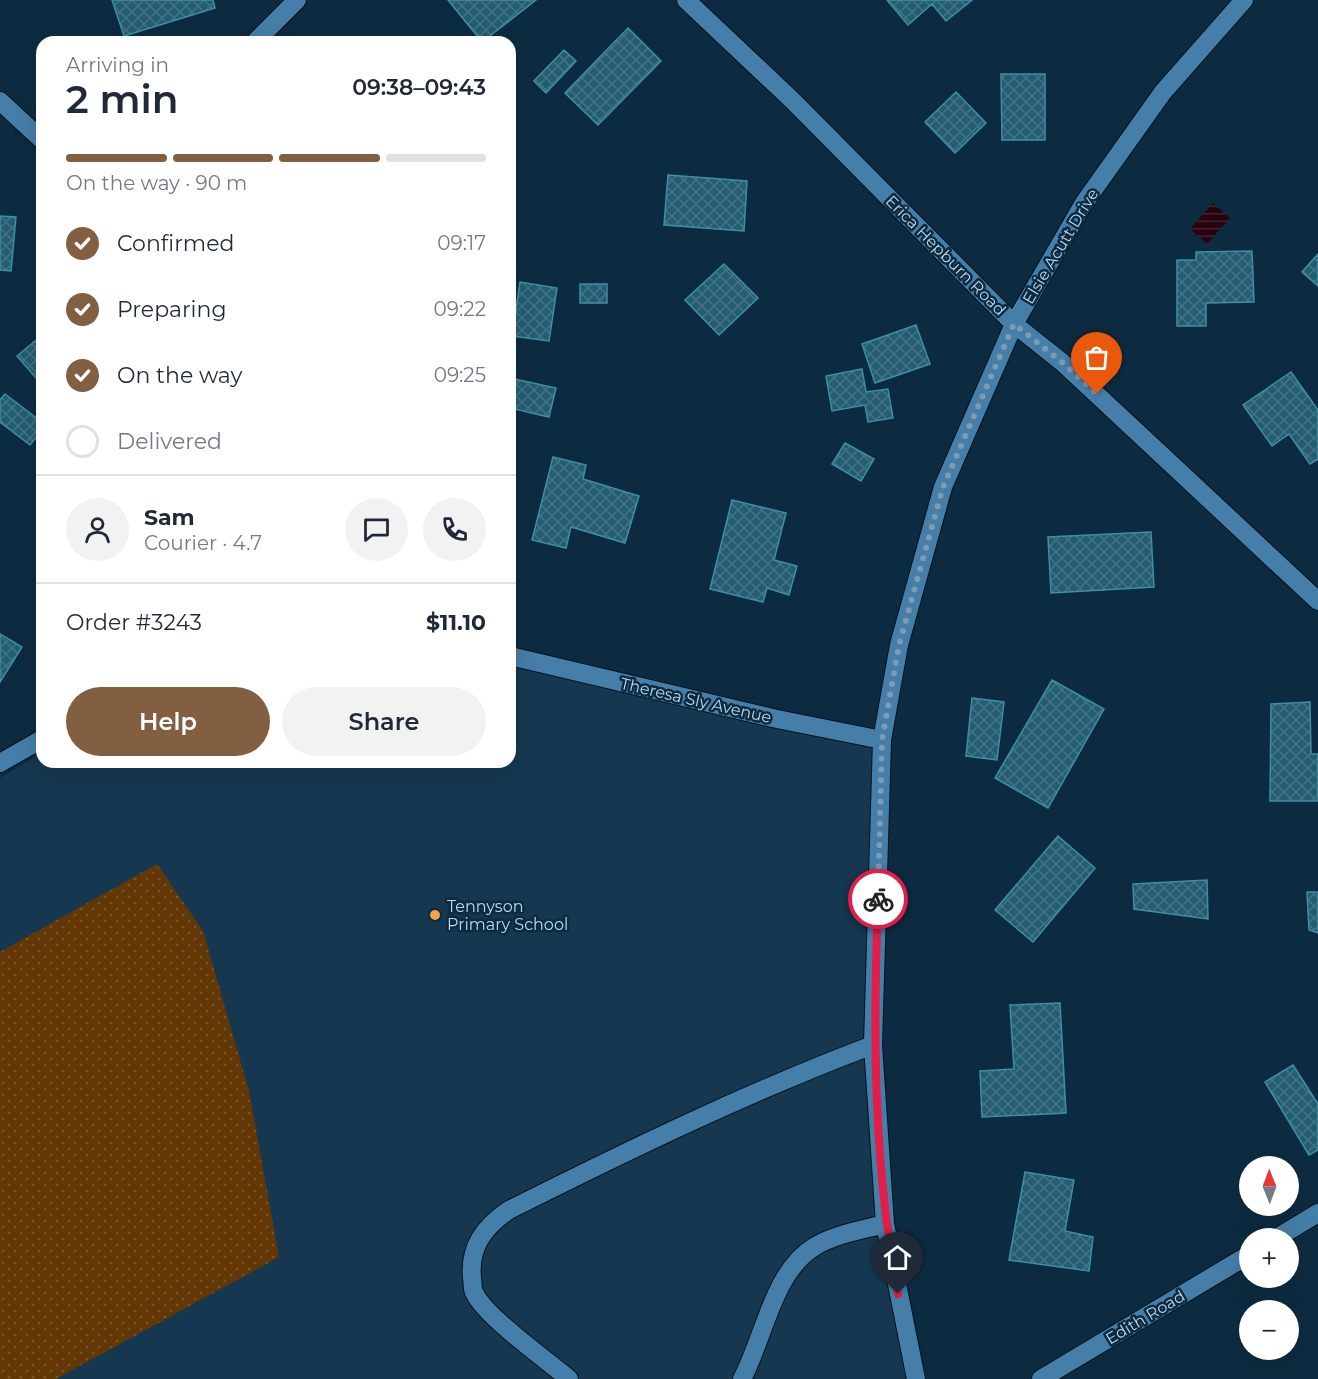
<!DOCTYPE html>
<html lang="en">
<head>
<meta charset="utf-8">
<style>
  :root { --surface:#fff; --page:#f2f2f3; --text:#1f2937; --muted:#747a83; --line:#e0e1e3; --accent:#815f40 }
  body { margin:0; font-family:Montserrat,sans-serif; background:var(--page); color:var(--text); height:100vh; display:flex; flex-direction:column; font-size:22px; white-space:nowrap }
  * { box-sizing:border-box; margin:0 }
  p { font-size:20px; color:var(--muted) }
  .icon { flex:none; width:33px; height:33px; fill:none; stroke:currentColor; stroke-width:2; stroke-linecap:round; stroke-linejoin:round }
  .map { position:relative; flex:1; overflow:hidden }
  .sheet { position:absolute; left:36px; top:36px; width:480px; height:732px; display:flex; flex-direction:column; background:var(--surface); border-radius:18px; box-shadow:0 6px 24px #0002 }
  .sheet>* { flex:none }
  .needle { width:39px; rotate:359deg }
  .buttons { position:absolute; left:1239px; top:1156px; display:grid; gap:12px }
  .buttons a { display:grid; place-items:center; width:60px; height:60px; border-radius:50%; background:var(--surface); box-shadow:0 6px 24px #0002; font-size:30px }
  .pin { position:absolute; display:grid; place-items:center; width:51px; height:51px; color:#fff; margin:-62px -26px; border-radius:50% 50% 50% 0; rotate:-45deg; box-shadow:0 0 6px #0007 }
  .pin .icon { rotate:45deg }
  .courier { position:absolute; display:grid; place-items:center; width:60px; height:60px; margin:-30px; border:4px solid #e11d48; border-radius:50%; background:#fff; color:#222; box-shadow:0 2px 8px #0007 }
  .summary em { font-style:normal; font-weight:600 }
  .summary div { display:flex; flex-direction:column-reverse }
  .summary { display:flex; align-items:center; justify-content:space-between; height:102px; padding:0 30px }
  h1 { font-size:39px; font-weight:600; line-height:45px }
  .bar { display:grid; grid-template-columns:repeat(4,1fr); gap:9px 6px; align-content:center; height:72px; padding:0 30px }
  .bar i { height:8px; border-radius:4px; background:var(--line) }
  .bar .selected { background:var(--accent) }
  .bar p { grid-column:span 4 }
  .line { display:flex; align-items:center; gap:15px; padding:0 30px; border-top:2px solid var(--line) }
  .line div { flex:1 }
  .round { display:grid; place-items:center; flex:none; width:63px; height:63px; border-radius:32px; background:var(--page) }
  ol { padding:0 30px; list-style:none }
  li { display:flex; align-items:center; gap:18px; height:66px }
  li p { margin-inline-start:auto }
  li .icon { padding:6px; border-radius:50%; background:var(--accent); color:#fff; stroke-width:4 }
  li:last-child { color:var(--muted) }
  li i { width:33px; height:33px; border:3px solid var(--line); border-radius:50% }
  .action { display:flex; gap:12px; margin-top:auto; padding:12px 30px }
  .action a { flex:1; height:69px; border-radius:36px; background:var(--accent); color:#fff; font-size:24px; font-weight:600; line-height:69px; text-align:center }
  .action a+a { background:var(--page); color:var(--text) }
  .map>svg:first-child { display:block }
  .built { fill:#153850 }
  .grass { fill:url(#grass-dots) }
  .water { fill:url(#water-rules) }
  .building { fill:url(#building-cross-hatch); stroke:#3d8fa9; stroke-width:1.5 }
  .lines { fill:none; stroke-linecap:round; stroke-linejoin:round }
  .minor-casing { stroke:#03131f; stroke-width:20 }
  .minor { stroke:#457ea8; stroke-width:18 }
  .done { stroke:#7f9bb2; stroke-width:6; stroke-dasharray:0 10.8 }
  .route { stroke:#e11d48; stroke-width:8 }
  .poi-dot { fill:#f8a14a; stroke:#0d2b40; stroke-width:2 }
  .labels { text-anchor:middle; stroke-width:5; stroke-linejoin:round; paint-order:stroke }
  .street-label { font-size:16px; fill:#bcd8ef; stroke:#0d2b40 }
  .poi-label { font-size:16px; fill:#bcd8ef; stroke:#0d2b40; text-anchor:start }
</style>
</head>
<body>
<div class="map">
<svg width="1318" height="1379" viewBox="0 0 1318 1379">
  <defs>
    <pattern id="grass-dots" width="8" height="8" patternUnits="userSpaceOnUse" patternTransform="scale(1.5)"><rect width="8" height="8" fill="#623704"/><path d="M2 2h.1M6 6h.1" fill="none" stroke="#775329" stroke-width="1.8" stroke-linecap="round"/></pattern>
    <pattern id="water-rules" width="6" height="5" patternUnits="userSpaceOnUse" patternTransform="scale(1.5)"><rect width="6" height="5" fill="#27020f"/><path d="M0 2.5h6" fill="none" stroke="#442632"/></pattern>
    <pattern id="building-cross-hatch" width="8" height="8" patternUnits="userSpaceOnUse" patternTransform="scale(1.5)"><rect width="8" height="8" fill="#245d70"/><path d="M0 0l8 8M0 8l8-8" fill="none" stroke="#427485"/></pattern>
  </defs>
  <rect width="100%" height="100%" fill="#0d2b40"/>
  <!-- built -->
  <path class="built" d="M 510,664 L 873,748 L 868,1051 L 910,1379 L 0,1379 L 0,778 L 42,753 L 42,762 L 510,762 Z"/>
  <!-- grass -->
  <path class="grass" d="M 157,864 L 203,931 L 249,1091 L 279,1257 L 56,1379 L 0,1379 L 0,952 Z"/>
  <!-- water -->
  <path class="water" d="M 1213,203 L 1230,218 L 1207,244 L 1190,229 Z"/>
  <!-- building -->
  <path class="building" d="M 112,0 L 213,0 L 215,8 L 124,36 Z
    M 448,0 L 536,0 L 482,42 Z
    M 887,0 L 972,0 L 946,21 L 932,4 L 908,25 Z
    M 628,28 L 661,61 L 598,125 L 565,93 Z
    M 564,50 L 576,61 L 546,93 L 534,81 Z
    M 1001,74 L 1045,74 L 1045,140 L 1002,140 Z
    M 956,92 L 986,123 L 955,153 L 925,122 Z
    M 668,175 L 747,181 L 744,231 L 664,225 Z
    M 0,216 L 16,217 L 11,271 L 0,270 Z
    M 1252,251 L 1254,302 L 1206,303 L 1206,326 L 1177,326 L 1177,260 L 1196,260 L 1196,252 Z
    M 1318,254 L 1318,286 L 1302,272 Z
    M 724,264 L 758,298 L 719,335 L 685,300 Z
    M 520,282 L 557,288 L 549,341 L 512,336 Z
    M 580,284 L 607,284 L 607,303 L 580,303 Z
    M 916,325 L 930,364 L 875,383 L 862,344 Z
    M 35,341 L 42,349 L 42,385 L 17,356 Z
    M 862,369 L 866,392 L 888,389 L 893,418 L 868,422 L 865,405 L 832,411 L 826,376 Z
    M 1291,372 L 1318,410 L 1318,459 L 1310,464 L 1289,434 L 1272,446 L 1243,405 Z
    M 510,378 L 556,388 L 549,417 L 510,408 Z
    M 5,394 L 42,422 L 42,430 L 30,445 L 0,422 L 0,400 Z
    M 845,443 L 874,459 L 861,481 L 832,464 Z
    M 553,457 L 586,465 L 583,479 L 639,496 L 625,543 L 571,527 L 566,548 L 532,540 Z
    M 732,500 L 786,513 L 774,560 L 797,566 L 789,595 L 767,588 L 763,602 L 710,589 Z
    M 1151,532 L 1154,587 L 1051,593 L 1048,537 Z
    M 0,634 L 22,647 L 0,682 Z
    M 1052,680 L 1104,709 L 1048,808 L 995,778 Z
    M 972,698 L 1004,702 L 997,760 L 966,756 Z
    M 1310,702 L 1311,754 L 1318,754 L 1318,801 L 1270,801 L 1271,704 Z
    M 1058,836 L 1095,868 L 1033,942 L 995,910 Z
    M 1207,880 L 1208,919 L 1134,909 L 1133,884 Z
    M 1307,892 L 1318,892 L 1318,933 L 1309,930 Z
    M 1060,1003 L 1066,1113 L 982,1117 L 980,1071 L 1014,1069 L 1010,1005 Z
    M 1293,1065 L 1318,1104 L 1318,1150 L 1309,1155 L 1265,1082 Z
    M 1025,1172 L 1074,1180 L 1065,1231 L 1093,1237 L 1089,1271 L 1009,1260 Z"/>
  <g class="lines">
    <!-- minor casing -->
    <g class="minor-casing">
      <path id="minor" d="M 686,0 L 793,101 L 1014,324 L 1063,363 L 1318,601
        M 255,42 L 297,0
        M 0,101 L 42,140
        M 510,656 L 777,719 L 882,740
        M 0,763 L 42,739
        M 1275,1239 L 1318,1213
        M 569,1379 C 548,1361 483,1315 474,1292 C 472,1288 473,1282 472,1278 C 469,1247 484,1227 509,1210 C 629,1150 748,1092 873,1045
        M 742,1379 C 764,1338 773,1272 814,1247 C 835,1234 862,1230 885,1224
        M 916,1379 L 885,1224 L 873,1045 L 882,740 L 899,645 L 943,487 L 1014,324 L 1084,203 L 1163,92 L 1244,0
        M 1041,1379 L 1250,1254"/>
    </g>
    <!-- minor -->
    <use href="#minor" class="minor"/>
  </g>
  <g class="lines">
    <!-- done -->
    <path class="done" d="M 878,899 L 882,740 L 899,645 L 943,487 L 1014,324 L 1063,363 L 1097,394"/>
    <!-- route -->
    <path class="route" d="M 878,899 C 873,1032 873,1162 898,1294"/>
  </g>
  <!-- markers -->
  <circle class="poi-dot" cx="435" cy="915" r="6"/>
  <g class="labels">
    <!-- street labels -->
    <g class="street-label">
      <text transform="translate(1060 246) rotate(-59)" y="6">Elsie Acutt Drive</text>
      <text transform="translate(946 255) rotate(45)" y="6">Erica Hepburn Road</text>
      <text transform="translate(696 700) rotate(13)" y="6">Theresa Sly Avenue</text>
      <text transform="translate(1145 1317) rotate(-31)" y="6">Edith Road</text>
    </g>
    <!-- poi labels -->
    <g class="poi-label">
      <text x="447" y="912">Tennyson<tspan x="447" dy="18">Primary School</tspan></text>
    </g>
  </g>
</svg>
<div class="buttons">
<a><svg class="needle" viewBox="-14 -14 28 28"><path d="M0-13l5 13h-10z" fill="#e53935"/><path d="M0 13l5-13h-10z" fill="#747a83"/></svg></a>
<a>+</a>
<a>−</a>
</div>
<div class="pin" style="left:1097px;top:394px;background:#ea580c"><svg class="icon" aria-label="bag" viewBox="0 0 24 24"><path d="M5 8h14l-1 12H6zM9 8a3 3 0 0 1 6 0"/></svg></div>
<div class="pin" style="left:898px;top:1294px;background:#1f2937"><svg class="icon" aria-label="home" viewBox="0 0 24 24"><path d="M3 11l9-7 9 7M6 9v11h12V9"/></svg></div>
<div class="courier" style="left:878px;top:899px"><svg class="icon" aria-label="bike" viewBox="0 0 24 24"><circle cx="6" cy="16" r="4"/><circle cx="18" cy="16" r="4"/><path d="M6 16l4-8h5l3 8M10 8l3 8H6M13 5h3"/></svg></div>
<section class="sheet">
<div class="summary"><div><h1>2 min</h1><p>Arriving in</p></div><em>09:38–09:43</em></div>
<div class="bar"><i class="selected"></i><i class="selected"></i><i class="selected"></i><i></i><p>On the way · 90 m</p></div>
<ol>
<li><svg class="icon" aria-label="check" viewBox="0 0 24 24"><path d="M5 12l5 5 9-10"/></svg>Confirmed<p>09:17</p></li>
<li><svg class="icon" aria-label="check" viewBox="0 0 24 24"><path d="M5 12l5 5 9-10"/></svg>Preparing<p>09:22</p></li>
<li><svg class="icon" aria-label="check" viewBox="0 0 24 24"><path d="M5 12l5 5 9-10"/></svg>On the way<p>09:25</p></li>
<li><i></i>Delivered</li>
</ol>
<div class="line" style="height:108px"><a class="round"><svg class="icon" aria-label="person" viewBox="0 0 24 24"><circle cx="12" cy="8" r="4"/><path d="M4 21q1-7 8-7t8 7"/></svg></a><div><b>Sam</b><p>Courier · 4.7</p></div><a class="round"><svg class="icon" aria-label="chat" viewBox="0 0 24 24"><path d="M4 5h16v11H9l-5 4z"/></svg></a><a class="round"><svg class="icon" aria-label="phone" viewBox="0 0 24 24"><path d="M5 4h4l2 5-3 2q2 4 5 5l2-3 5 2v4C11 20 4 13 5 4z"/></svg></a></div>
<div class="line" style="height:78px"><div>Order #3243</div><b>$11.10</b></div>
<div class="action"><a>Help</a><a>Share</a></div>
</section>
</div>
</body>
</html>
